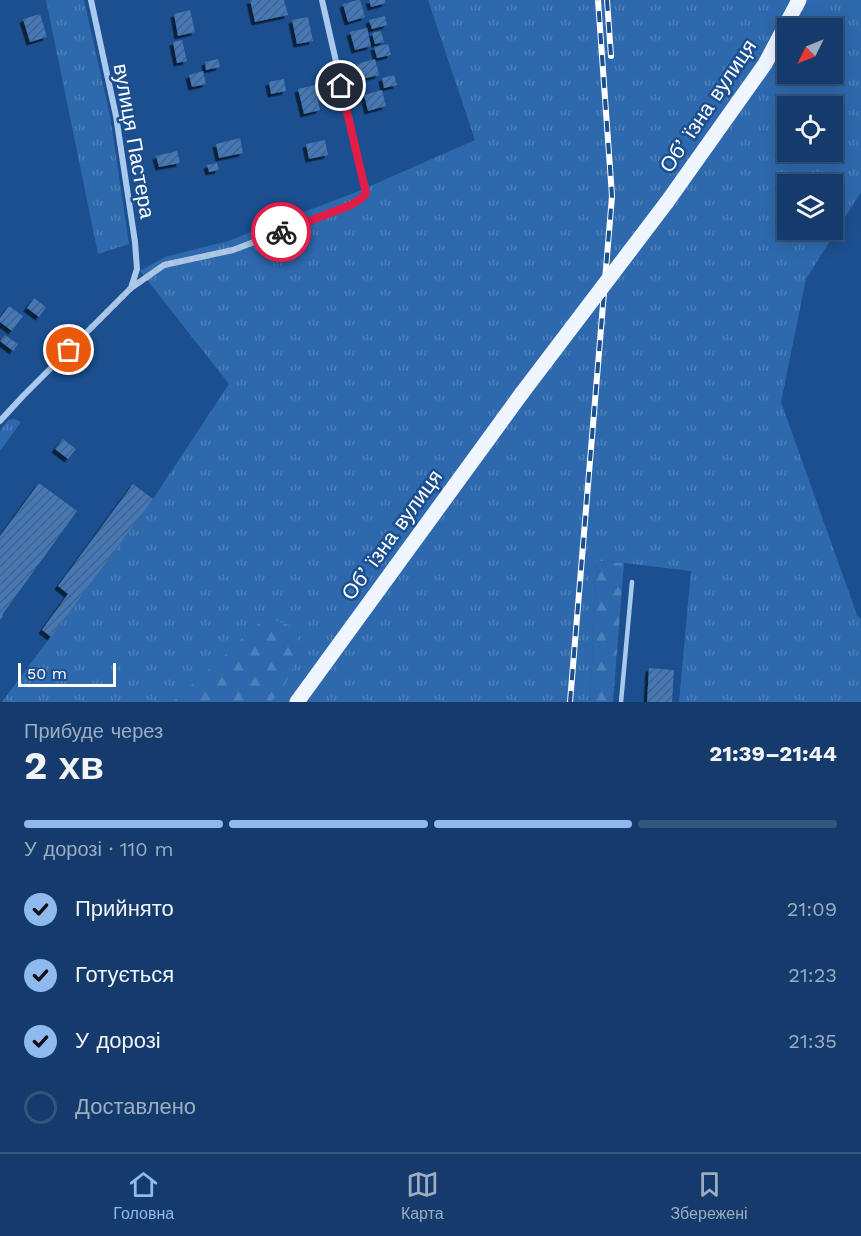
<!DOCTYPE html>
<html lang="uk">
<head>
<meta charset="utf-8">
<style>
  :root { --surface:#143b6b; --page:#1d4271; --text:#f1f3f6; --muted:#9dadc1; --line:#33557e; --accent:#90b9f0 }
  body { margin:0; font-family:"Work Sans",sans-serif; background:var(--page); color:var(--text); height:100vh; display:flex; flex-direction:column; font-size:22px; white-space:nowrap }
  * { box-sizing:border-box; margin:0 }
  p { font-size:20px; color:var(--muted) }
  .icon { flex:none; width:33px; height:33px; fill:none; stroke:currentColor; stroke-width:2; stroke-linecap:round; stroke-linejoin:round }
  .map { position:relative; height:702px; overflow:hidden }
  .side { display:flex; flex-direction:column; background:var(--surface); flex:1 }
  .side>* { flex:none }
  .needle { width:39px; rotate:227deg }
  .fabs { position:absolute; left:777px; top:18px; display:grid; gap:12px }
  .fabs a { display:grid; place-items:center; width:66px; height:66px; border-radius:0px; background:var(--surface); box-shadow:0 3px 15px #0003,0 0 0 2px var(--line); font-size:30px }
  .scale { position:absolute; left:18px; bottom:15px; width:98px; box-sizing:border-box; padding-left:6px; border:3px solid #fff; border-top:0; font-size:16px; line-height:21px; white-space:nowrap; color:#fff; -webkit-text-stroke:4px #1b4f8f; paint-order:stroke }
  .pin { position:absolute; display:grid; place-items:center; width:51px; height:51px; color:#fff; margin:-26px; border:3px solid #fff; border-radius:50%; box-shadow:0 2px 6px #0007 }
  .courier { position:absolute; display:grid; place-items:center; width:60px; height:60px; margin:-30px; border:4px solid #e11d48; border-radius:50%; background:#fff; color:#222; box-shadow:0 2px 8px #0007 }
  .headline em { font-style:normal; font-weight:700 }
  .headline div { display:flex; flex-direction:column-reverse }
  .headline { display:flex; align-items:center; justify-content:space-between; height:102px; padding:0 24px }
  h1 { font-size:39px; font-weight:700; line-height:45px }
  .bar { display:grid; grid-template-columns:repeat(4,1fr); gap:9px 6px; align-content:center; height:72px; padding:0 24px }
  .bar i { height:8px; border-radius:4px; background:var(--line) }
  .bar .active { background:var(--accent) }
  .bar p { grid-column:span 4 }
  ol { padding:0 24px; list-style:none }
  li { display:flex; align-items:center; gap:18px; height:66px }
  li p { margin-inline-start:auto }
  li .icon { padding:6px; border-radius:50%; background:var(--accent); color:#111; stroke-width:4 }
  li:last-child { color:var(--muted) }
  li i { width:33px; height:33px; border:3px solid var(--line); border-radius:50% }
  .tabs { display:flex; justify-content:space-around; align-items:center; height:84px; border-top:2px solid var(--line); background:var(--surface); font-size:16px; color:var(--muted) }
  .tabs a { display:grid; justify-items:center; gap:3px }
  .tabs .active { color:var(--accent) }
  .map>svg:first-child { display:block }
  .grass { fill:url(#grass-tufts); fill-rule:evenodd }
  .forest { fill:url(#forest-firs) }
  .building { fill:url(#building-hatch); filter:url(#shadow) }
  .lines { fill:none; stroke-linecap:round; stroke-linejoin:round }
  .service { stroke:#a9c9ee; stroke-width:4.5 }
  .minor { stroke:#a9c9ee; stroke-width:6 }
  .primary { stroke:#f0f6ff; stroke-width:15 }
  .rail-casing { stroke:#fff; stroke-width:6 }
  .rail { stroke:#1b4f8f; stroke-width:4; stroke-dasharray:11; stroke-linecap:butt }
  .primary-bridge { stroke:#f0f6ff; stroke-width:15 }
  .done { stroke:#afc1d8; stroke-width:6; stroke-dasharray:0 10.8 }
  .route { stroke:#e11d48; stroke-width:8 }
  .labels { text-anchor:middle; stroke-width:5; stroke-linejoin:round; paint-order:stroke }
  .street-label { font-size:21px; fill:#fff; stroke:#1b4f8f }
</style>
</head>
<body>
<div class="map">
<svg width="861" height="702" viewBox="0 0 861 702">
  <defs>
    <pattern id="grass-tufts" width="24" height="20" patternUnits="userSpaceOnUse" patternTransform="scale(1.5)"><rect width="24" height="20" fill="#2e69ad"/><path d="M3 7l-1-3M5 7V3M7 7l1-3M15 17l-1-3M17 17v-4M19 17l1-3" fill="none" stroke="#4d80b9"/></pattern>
    <pattern id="forest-firs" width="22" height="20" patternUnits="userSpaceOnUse" patternTransform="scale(1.5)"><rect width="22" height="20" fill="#2e69ad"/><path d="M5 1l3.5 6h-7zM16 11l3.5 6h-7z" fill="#4d80b9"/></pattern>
    <pattern id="building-hatch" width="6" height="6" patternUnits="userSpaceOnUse" patternTransform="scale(1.5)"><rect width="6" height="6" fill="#4478b7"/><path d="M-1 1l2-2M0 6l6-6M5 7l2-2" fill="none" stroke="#486282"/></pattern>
    <filter id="shadow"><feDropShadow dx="-3.5" dy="3.5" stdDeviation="0" flood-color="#0009"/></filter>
  </defs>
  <rect width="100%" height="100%" fill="#1b4f8f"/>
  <!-- grass -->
  <path class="grass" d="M 46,0 L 84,0 L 110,116 L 129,244 L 98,254 Z
    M 428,0 L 861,0 L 861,192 L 806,279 L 781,402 L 857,615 L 861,619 L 861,702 L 679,702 L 691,571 L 624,563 L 597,561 L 590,702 L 2,702 L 153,499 L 229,384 L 140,271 L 165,257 L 228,241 L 359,191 L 475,140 ZM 788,28 L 832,28 L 832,74 L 788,74 ZM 788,106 L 832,106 L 832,152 L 788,152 ZM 788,184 L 832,184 L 832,230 L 788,230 Z
    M 15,419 L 21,422 L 0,451 L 0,431 L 8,420 Z"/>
  <!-- forest -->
  <path class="forest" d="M 597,561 L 624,563 L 613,702 L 590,702 Z
    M 265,617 L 298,628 L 298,657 L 284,686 L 271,702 L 172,702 L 226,654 Z"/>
  <!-- building -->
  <path class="building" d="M 250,0 L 284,0 L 288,15 L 255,22 Z
    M 358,0 L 360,0 L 365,17 L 348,22 L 343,4 Z
    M 369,0 L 385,0 L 386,3 L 371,7 Z
    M 190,10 L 195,32 L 178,36 L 174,14 Z
    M 40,14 L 47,37 L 30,42 L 23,19 Z
    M 385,16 L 387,25 L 372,29 L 369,20 Z
    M 308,17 L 313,41 L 297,44 L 292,20 Z
    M 367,28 L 371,46 L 355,50 L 350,32 Z
    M 381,31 L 384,42 L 375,44 L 372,33 Z
    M 182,40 L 187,61 L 177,63 L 173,42 Z
    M 388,44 L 391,55 L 377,58 L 374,47 Z
    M 218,59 L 220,67 L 206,70 L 205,62 Z
    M 375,59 L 379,75 L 362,79 L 357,64 Z
    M 203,71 L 206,84 L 192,87 L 189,75 Z
    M 394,75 L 397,85 L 384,88 L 382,78 Z
    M 284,79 L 286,91 L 271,94 L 269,82 Z
    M 315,85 L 320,110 L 304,114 L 298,89 Z
    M 382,90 L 386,106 L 368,111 L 364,95 Z
    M 240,138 L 243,153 L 219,158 L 216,144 Z
    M 325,140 L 328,155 L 309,159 L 306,144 Z
    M 177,151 L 180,163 L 159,167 L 156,156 Z
    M 217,163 L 219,170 L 209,172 L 207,165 Z
    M 34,298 L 46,307 L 39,317 L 27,308 Z
    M 9,306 L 23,316 L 12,331 L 0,322 L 0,318 Z
    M 5,335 L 18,344 L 13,351 L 0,341 Z
    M 63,439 L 76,449 L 68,459 L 55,449 Z
    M 39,483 L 77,511 L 2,615 L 3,616 L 0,620 L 0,536 Z
    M 133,484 L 153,499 L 51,637 L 42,630 L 68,594 L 58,586 Z
    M 649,668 L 674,670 L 672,702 L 647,702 Z"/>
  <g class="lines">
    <!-- service -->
    <path class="service" d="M 621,702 L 632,582"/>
    <!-- minor -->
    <path class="minor" d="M 91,0 L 116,116 L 135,242 L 137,269 L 131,288
      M 0,421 L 23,396 L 131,288 L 164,265 L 233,250 L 351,205 L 361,198 L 366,193 L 322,0"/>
    <!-- primary -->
    <path class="primary" d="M 667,202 L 765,64 L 799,0
      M 297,702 L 522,393"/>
    <!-- rail casing -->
    <g class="rail-casing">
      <path id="rail" d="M 607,0 L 611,56
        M 570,702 L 612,196 L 598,0"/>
    </g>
    <!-- rail -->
    <use href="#rail" class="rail"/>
    <!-- primary-bridge -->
    <path class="primary-bridge" d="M 522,393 L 667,202"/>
  </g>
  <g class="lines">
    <!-- done -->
    <path class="done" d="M 69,350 L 131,288 L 164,265 L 233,250 L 281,232"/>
    <!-- route -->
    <path class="route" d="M 281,232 L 351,205 L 362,198 L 366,193 L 341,86"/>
  </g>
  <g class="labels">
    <!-- street labels -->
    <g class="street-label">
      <text transform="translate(708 106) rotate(-56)" y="7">Обʼїзна вулиця</text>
      <text transform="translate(134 141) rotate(80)" y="7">вулиця Пастера</text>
      <text transform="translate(392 535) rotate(-54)" y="7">Обʼїзна вулиця</text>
    </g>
  </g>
</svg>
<div class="fabs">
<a><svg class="needle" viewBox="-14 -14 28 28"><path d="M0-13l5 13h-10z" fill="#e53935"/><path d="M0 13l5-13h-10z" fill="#9dadc1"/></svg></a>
<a><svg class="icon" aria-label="locate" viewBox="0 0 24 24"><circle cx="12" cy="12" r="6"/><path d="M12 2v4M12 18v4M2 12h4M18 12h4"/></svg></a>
<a><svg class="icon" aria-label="layers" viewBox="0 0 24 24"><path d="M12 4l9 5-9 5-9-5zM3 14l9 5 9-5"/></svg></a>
</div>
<div class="scale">50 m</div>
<div class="pin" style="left:69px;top:350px;background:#ea580c"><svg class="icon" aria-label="bag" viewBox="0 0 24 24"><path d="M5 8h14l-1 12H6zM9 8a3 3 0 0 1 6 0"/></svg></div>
<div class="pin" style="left:341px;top:86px;background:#1f2937"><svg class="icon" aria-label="home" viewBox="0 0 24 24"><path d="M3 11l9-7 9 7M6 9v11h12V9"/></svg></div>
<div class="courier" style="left:281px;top:232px"><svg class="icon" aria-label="bike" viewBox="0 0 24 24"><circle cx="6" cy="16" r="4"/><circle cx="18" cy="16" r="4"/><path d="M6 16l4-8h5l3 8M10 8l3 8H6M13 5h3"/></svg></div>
</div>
<section class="side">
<div class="headline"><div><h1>2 хв</h1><p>Прибуде через</p></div><em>21:39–21:44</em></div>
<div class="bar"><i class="active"></i><i class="active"></i><i class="active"></i><i></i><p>У дорозі · 110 m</p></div>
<ol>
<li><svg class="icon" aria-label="check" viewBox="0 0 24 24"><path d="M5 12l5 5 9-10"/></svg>Прийнято<p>21:09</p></li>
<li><svg class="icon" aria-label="check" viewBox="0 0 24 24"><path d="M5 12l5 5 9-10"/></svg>Готується<p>21:23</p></li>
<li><svg class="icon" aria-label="check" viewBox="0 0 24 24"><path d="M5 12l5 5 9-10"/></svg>У дорозі<p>21:35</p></li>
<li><i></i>Доставлено</li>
</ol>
</section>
<nav class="tabs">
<a class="active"><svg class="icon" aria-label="home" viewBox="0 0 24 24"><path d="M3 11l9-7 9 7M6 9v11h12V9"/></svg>Головна</a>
<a><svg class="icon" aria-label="map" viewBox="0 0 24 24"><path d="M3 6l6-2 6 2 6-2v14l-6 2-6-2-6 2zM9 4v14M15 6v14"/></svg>Карта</a>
<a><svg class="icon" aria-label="saved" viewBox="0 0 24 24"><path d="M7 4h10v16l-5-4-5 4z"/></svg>Збережені</a>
</nav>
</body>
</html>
